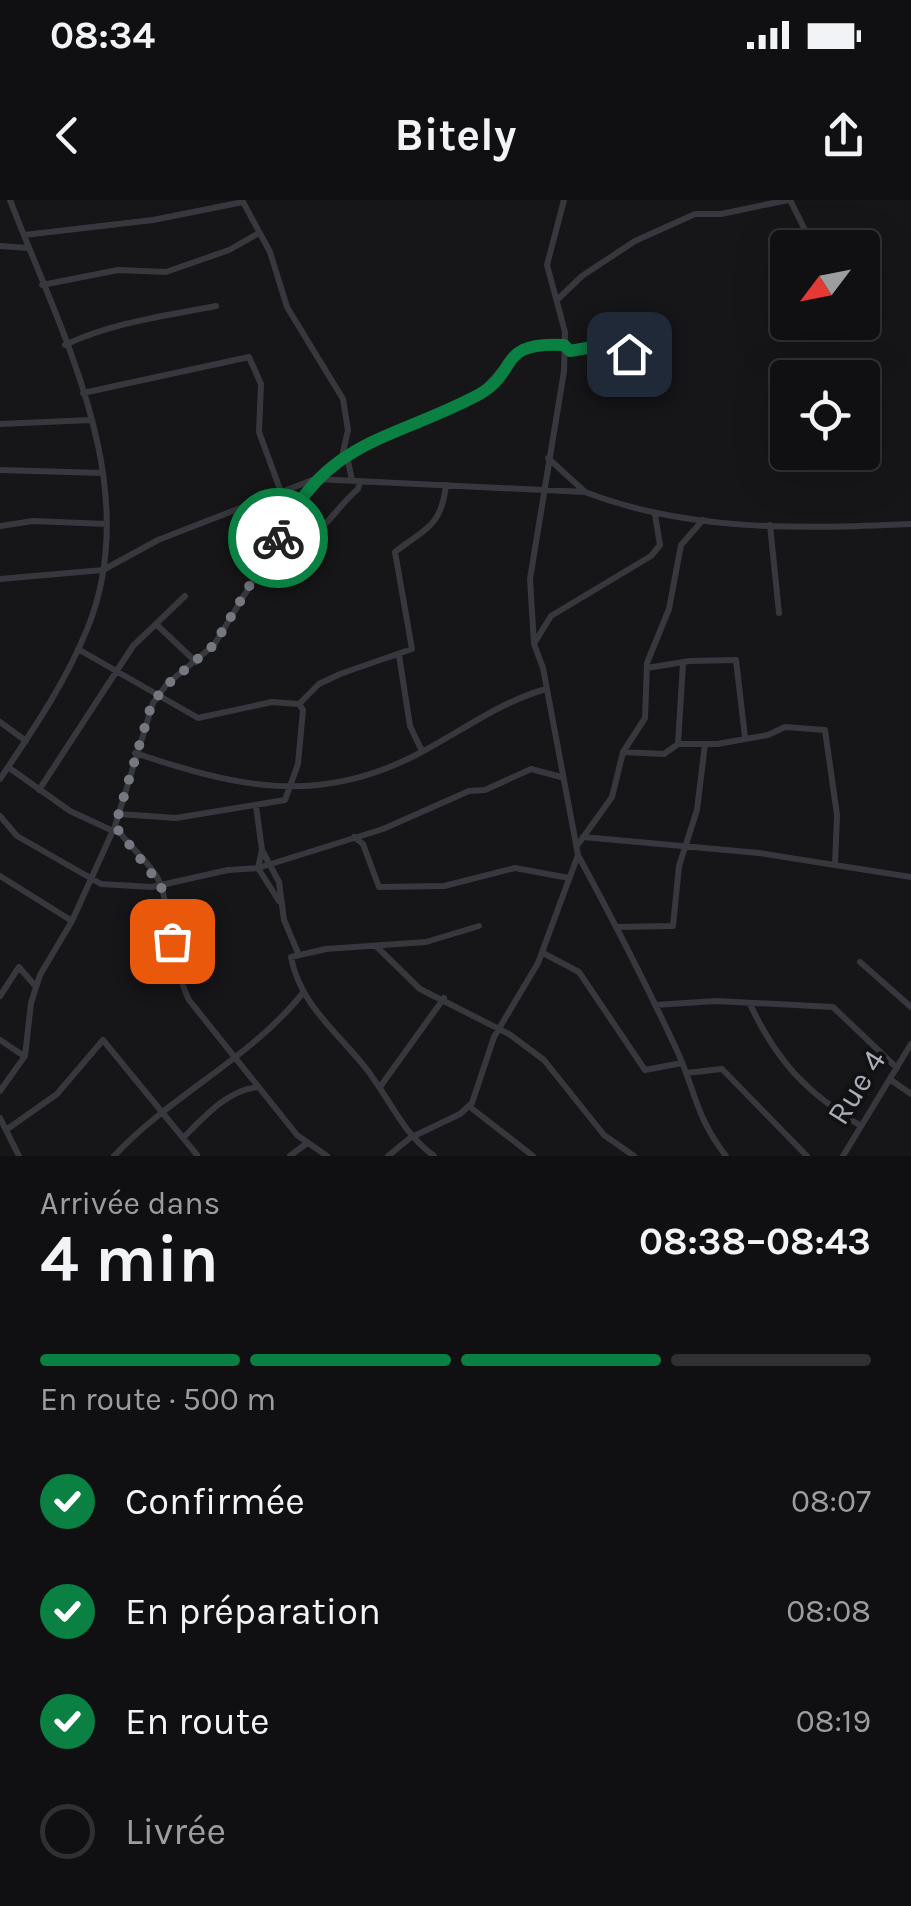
<!DOCTYPE html>
<html lang="fr">
<head>
<meta charset="utf-8">
<style>
  :root { --surface:#101012; --page:#1e1e20; --text:#f1f3f6; --muted:#9c9d9f; --line:#303032; --accent:#0b8043 }
  body { margin:0; font-family:Karla,sans-serif; background:var(--page); color:var(--text); height:100vh; display:flex; flex-direction:column; font-size:38px; white-space:nowrap }
  * { box-sizing:border-box; margin:0 }
  p { font-size:32px; color:var(--muted) }
  .icon { flex:none; width:55px; height:55px; fill:none; stroke:currentColor; stroke-width:2; stroke-linecap:round; stroke-linejoin:round }
  .map { position:relative; height:956px; overflow:hidden }
  .details { display:flex; flex-direction:column; background:var(--surface); flex:1 }
  .details>* { flex:none }
  .needle { width:65px; rotate:238deg }
  .controls { position:absolute; left:770px; top:30px; display:grid; gap:20px }
  .controls a { display:grid; place-items:center; width:110px; height:110px; border-radius:10px; background:var(--surface); box-shadow:0 10px 40px #0002,0 0 0 2px var(--line); font-size:50px }
  .pin { position:absolute; display:grid; place-items:center; width:85px; height:85px; color:#fff; margin:-42px; border-radius:20px; box-shadow:0 5px 15px #0006 }
  .courier { position:absolute; display:grid; place-items:center; width:100px; height:100px; margin:-50px; border:8px solid #0b8043; border-radius:50%; background:#fff; color:#222; box-shadow:0 2px 12px #0007 }
  .overview em { font-style:normal; font-weight:700 }
  .overview div { display:flex; flex-direction:column-reverse }
  .overview { display:flex; align-items:center; justify-content:space-between; height:170px; padding:0 40px }
  h1 { font-size:65px; font-weight:700; line-height:75px }
  .bar { display:grid; grid-template-columns:repeat(4,1fr); gap:15px 10px; align-content:center; height:120px; padding:0 40px }
  .bar i { height:12px; border-radius:8px; background:var(--line) }
  .bar .selected { background:var(--accent) }
  .bar p { grid-column:span 4 }
  ol { padding:0 40px; list-style:none }
  li { display:flex; align-items:center; gap:30px; height:110px }
  li p { margin-inline-start:auto }
  li .icon { padding:10px; border-radius:50%; background:var(--accent); color:#fff; stroke-width:4 }
  li:last-child { color:var(--muted) }
  li i { width:55px; height:55px; border:5px solid var(--line); border-radius:50% }
  .status { display:flex; justify-content:space-between; align-items:center; height:70px; padding:0 50px; background:var(--surface); direction:ltr }
  .status svg { height:28px; fill:currentColor }
  header { display:flex; justify-content:space-between; align-items:center; height:130px; padding:0 40px; background:var(--surface); font-size:45px; font-weight:700 }
  .map>svg:first-child { display:block }
  .lines { fill:none; stroke-linecap:round; stroke-linejoin:round }
  .minor { stroke:#37383d; stroke-width:6 }
  .done { stroke:#757880; stroke-width:10; stroke-dasharray:0 18 }
  .route { stroke:#0b8043; stroke-width:12 }
  .labels { text-anchor:middle; stroke-width:8; stroke-linejoin:round; paint-order:stroke }
  .street-label { font-size:32px; fill:#a8adb8; stroke:#111113 }
</style>
</head>
<body>
<div class="status"><b>08:34</b><svg viewBox="0 0 49 12"><path d="M0 12V9h3v3zM5 12V6h3v6zM10 12V3h3v9zM15 12V0h3v12zM26 1h20v11H26zM47 4h2v5h-2z"/></svg></div>
<header><svg class="icon" aria-label="back" viewBox="0 0 24 24"><path d="M15 5l-7 7 7 7"/></svg>Bitely<svg class="icon" aria-label="share" viewBox="0 0 24 24"><path d="M12 15V3M7 8l5-5 5 5M5 13v7h14v-7"/></svg></header>
<div class="map">
<svg width="911" height="956" viewBox="0 0 911 956">
  <rect width="100%" height="100%" fill="#161618"/>
  <g class="lines">
    <!-- minor -->
    <path class="minor" d="M 242,0 L 270,52 L 287,107 L 343,199 L 348,230 L 342,257
      M 790,0 L 814,48
      M 24,35 L 153,20 L 243,2
      M 0,46 L 28,48
      M 42,85 L 118,70 L 166,72 L 229,50 L 259,33
      M 557,100 L 582,76 L 635,41 L 695,14 L 721,14 L 788,0
      M 65,145 C 111,123 164,116 216,106
      M 569,152 C 607,135 628,159 656,179
      M 620,153 L 621,134
      M 83,193 L 249,157 L 261,184 L 259,232 L 281,292
      M 0,224 L 91,220
      M 347,256 L 352,280
      M 548,258 L 584,291
      M 0,270 L 103,273
      M 770,325 L 779,413
      M 0,326 L 33,321 L 107,324
      M 274,346 C 310,358 334,308 358,289 L 360,281
      M 0,379 L 103,370 L 158,340 L 315,279 L 585,292 C 689,332 800,329 911,324
      M 156,424 L 196,462
      M 535,442 L 551,416 L 651,356 L 660,345 L 655,315
      M 78,449 L 198,518 L 272,502 L 299,504 L 319,484 L 340,474 L 412,449 L 395,352 C 425,328 441,328 446,285
      M 399,455 L 410,526 L 422,551
      M 647,468 L 690,461 L 736,460 L 745,537
      M 0,522 L 26,541
      M 678,544 L 683,463
      M 623,552 L 664,554 L 678,544 L 717,544 L 768,535 L 785,527 L 825,530 L 837,615 L 835,665
      M 135,553 C 237,587 317,606 416,555 C 461,532 497,503 546,489
      M 8,567 L 70,611 L 113,631
      M 0,579 C 33,530 66,482 88,427 C 145,285 60,131 10,0
      M 39,590 L 133,446 L 185,396
      M 256,606 L 262,650 L 279,682 L 284,720 L 298,753
      M 119,614 L 176,618 L 285,600 L 298,564 L 303,510 L 299,504
      M 0,616 L 17,636 L 101,684 L 152,687 L 228,670 L 258,668 L 383,629 L 469,591 L 485,590 L 531,569 L 561,577
      M 116,627 C 128,647 156,666 162,689 C 173,727 172,765 189,800 L 297,935 L 327,956
      M 354,637 L 363,644 L 379,687 L 444,686 L 515,668 L 569,678
      M 583,637 L 759,653 L 911,677
      M 579,643 L 612,597 L 623,552 L 645,518 L 647,463 L 669,409 L 681,345 L 703,320
      M 262,650 L 258,668 L 279,701
      M 579,657 C 612,718 644,780 674,844 C 695,887 694,915 726,956
      M 0,676 L 72,721
      M 618,727 L 673,726 L 679,666 L 697,610 L 705,544
      M 376,746 L 420,789 L 509,834 L 544,860 L 604,935 L 634,956
      M 543,753 L 579,772 L 645,870 L 682,863
      M 860,762 L 911,807
      M 0,796 L 19,767 L 36,787
      M 750,804 C 777,862 806,892 861,926
      M 655,805 L 716,801 L 833,807 L 897,868
      M 0,840 L 24,856
      M 686,873 L 722,869 L 807,956
      M 891,880 L 911,894
      M 380,887 L 444,798
      M 0,891 L 25,856 L 31,803 L 40,775 L 72,721 L 115,626 L 153,503 L 167,484 L 214,445 L 315,279 L 342,258 L 479,194 L 518,151 L 532,146 L 565,145 L 570,151
      M 470,907 L 533,956
      M 0,918 L 19,956
      M 6,930 L 57,894 L 103,840 L 197,955
      M 184,937 C 204,917 229,889 258,887
      M 114,956 C 172,894 250,859 303,793
      M 290,956 L 307,943
      M 388,956 L 410,938 L 460,914 L 472,903 L 494,837 L 538,763 L 578,655 L 543,468 L 534,444 L 530,379 L 564,171 L 565,132 L 547,65 L 564,0
      M 434,956 C 402,932 392,903 368,871 C 340,834 300,806 291,757 L 326,749 L 426,742 L 479,726
      M 843,956 L 911,844"/>
  </g>
  <g class="lines">
    <!-- done -->
    <path class="done" d="M 172,741 L 161,686 L 115,626 L 152,503 L 168,484 L 214,445 L 278,338"/>
    <!-- route -->
    <path class="route" d="M 278,338 C 327,238 391,241 478,195 C 520,172 496,141 564,145 L 570,151 L 598,146 L 629,154"/>
  </g>
  <g class="labels">
    <!-- street labels -->
    <g class="street-label">
      <text transform="translate(856 887) rotate(-58)" y="11">Rue 4</text>
    </g>
  </g>
</svg>
<div class="controls">
<a><svg class="needle" viewBox="-14 -14 28 28"><path d="M0-13l5 13h-10z" fill="#e53935"/><path d="M0 13l5-13h-10z" fill="#9c9d9f"/></svg></a>
<a><svg class="icon" aria-label="locate" viewBox="0 0 24 24"><circle cx="12" cy="12" r="6"/><path d="M12 2v4M12 18v4M2 12h4M18 12h4"/></svg></a>
</div>
<div class="pin" style="left:172px;top:741px;background:#ea580c"><svg class="icon" aria-label="bag" viewBox="0 0 24 24"><path d="M5 8h14l-1 12H6zM9 8a3 3 0 0 1 6 0"/></svg></div>
<div class="pin" style="left:629px;top:154px;background:#1f2937"><svg class="icon" aria-label="home" viewBox="0 0 24 24"><path d="M3 11l9-7 9 7M6 9v11h12V9"/></svg></div>
<div class="courier" style="left:278px;top:338px"><svg class="icon" aria-label="bike" viewBox="0 0 24 24"><circle cx="6" cy="16" r="4"/><circle cx="18" cy="16" r="4"/><path d="M6 16l4-8h5l3 8M10 8l3 8H6M13 5h3"/></svg></div>
</div>
<section class="details">
<div class="overview"><div><h1>4 min</h1><p>Arrivée dans</p></div><em>08:38–08:43</em></div>
<div class="bar"><i class="selected"></i><i class="selected"></i><i class="selected"></i><i></i><p>En route · 500 m</p></div>
<ol>
<li><svg class="icon" aria-label="check" viewBox="0 0 24 24"><path d="M5 12l5 5 9-10"/></svg>Confirmée<p>08:07</p></li>
<li><svg class="icon" aria-label="check" viewBox="0 0 24 24"><path d="M5 12l5 5 9-10"/></svg>En préparation<p>08:08</p></li>
<li><svg class="icon" aria-label="check" viewBox="0 0 24 24"><path d="M5 12l5 5 9-10"/></svg>En route<p>08:19</p></li>
<li><i></i>Livrée</li>
</ol>
</section>
</body>
</html>
